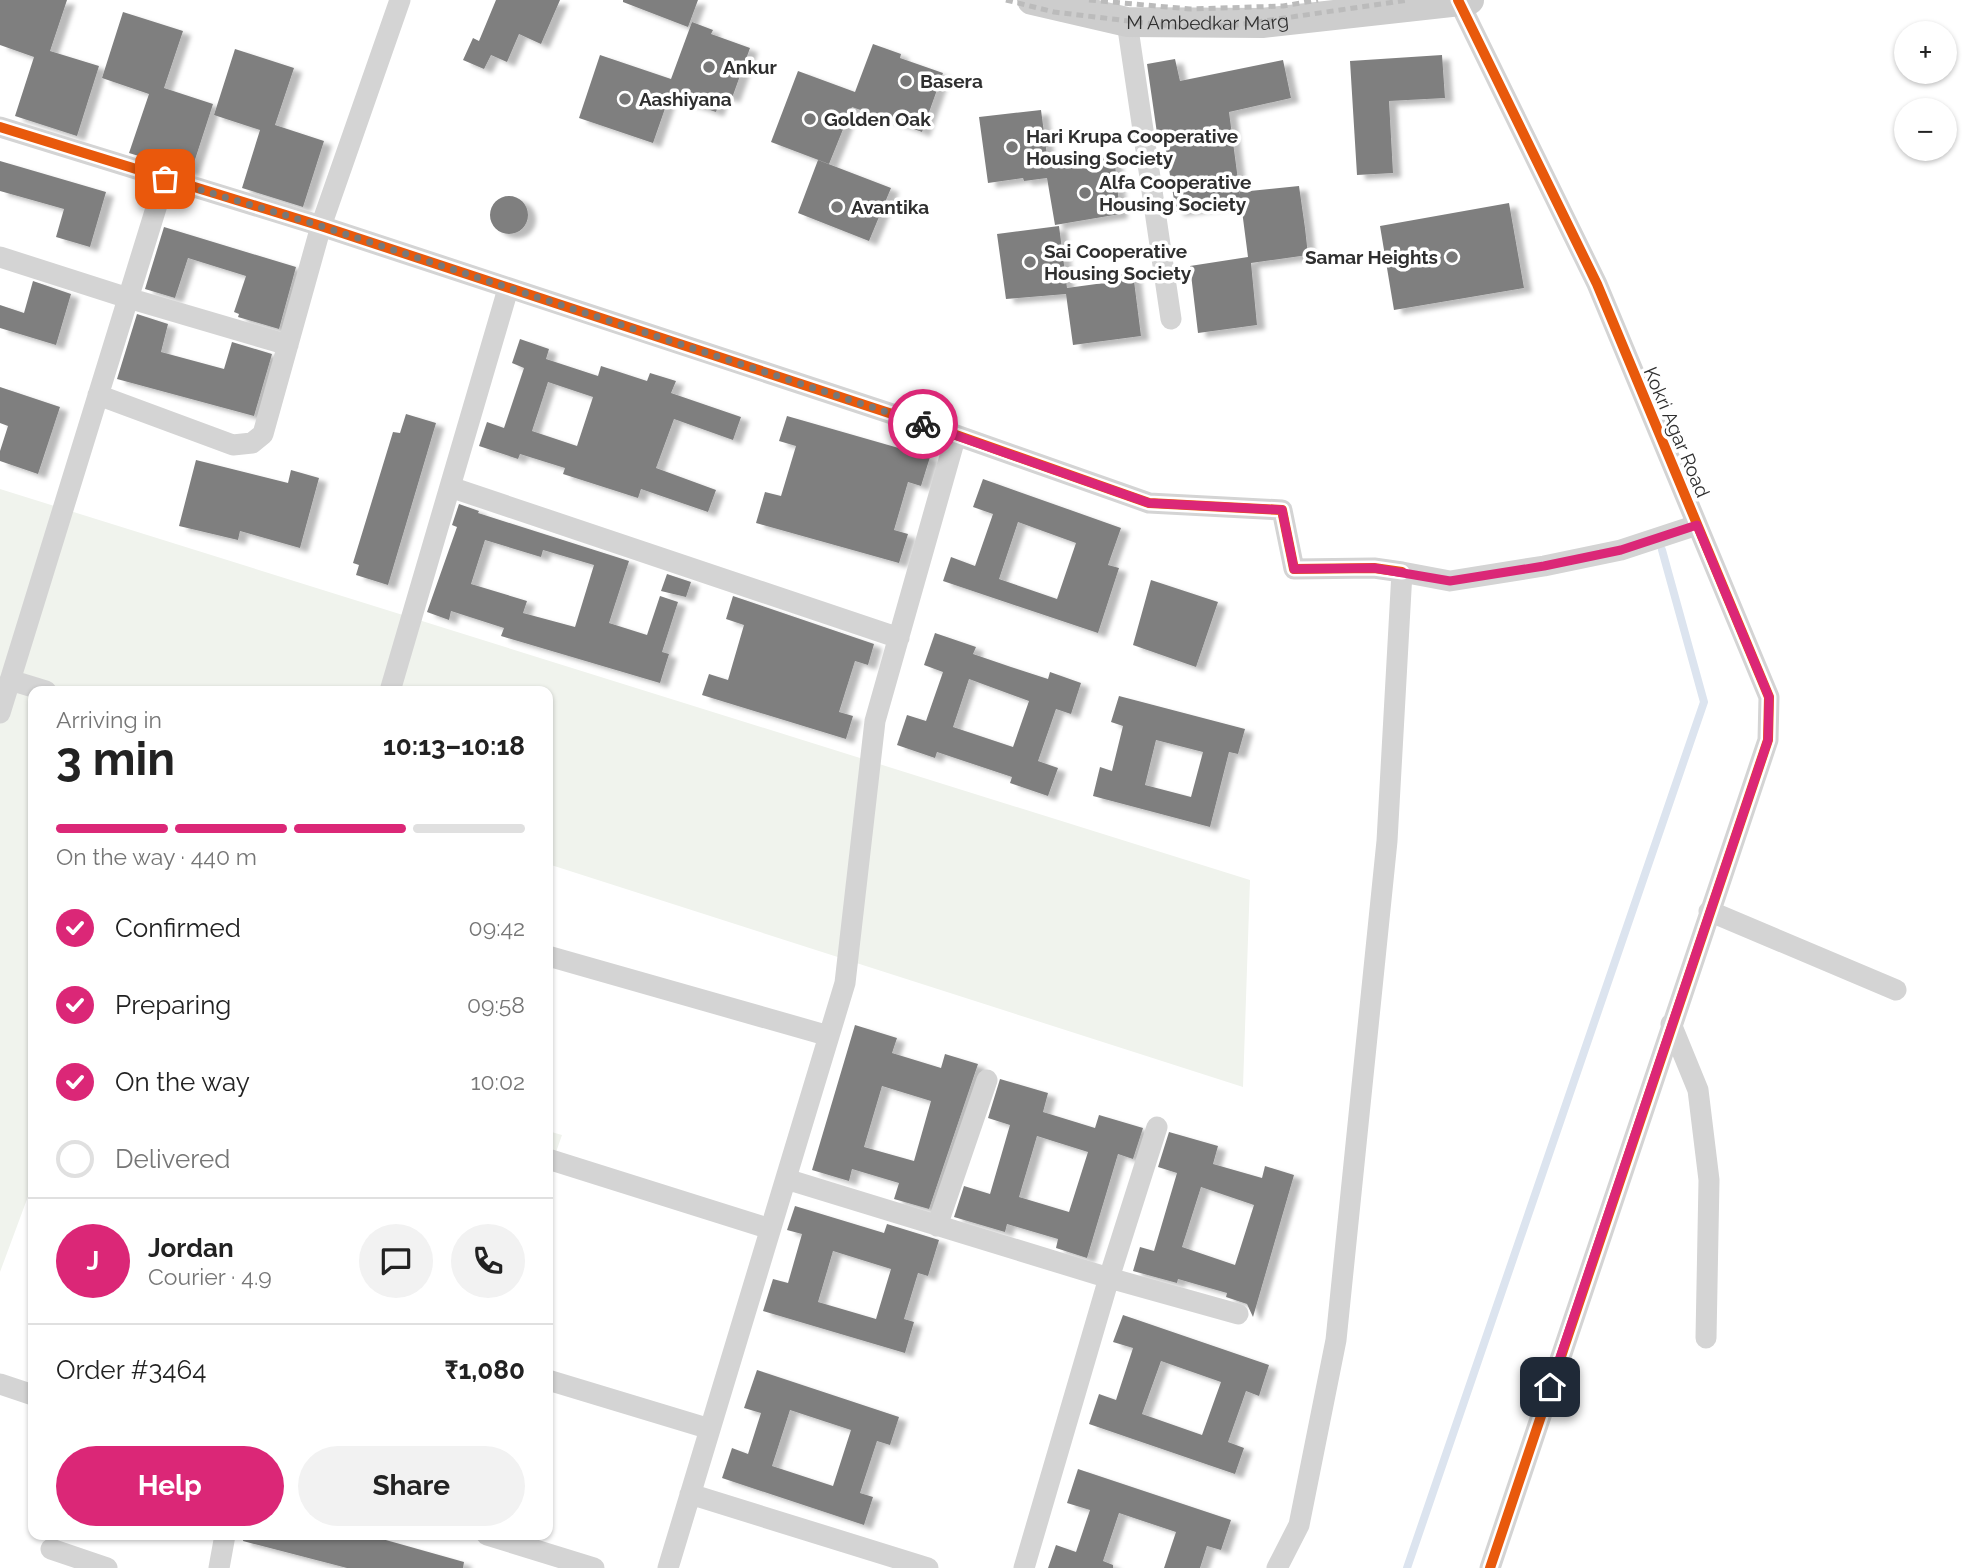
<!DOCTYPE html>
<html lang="en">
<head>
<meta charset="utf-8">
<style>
  :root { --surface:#fff; --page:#f2f2f2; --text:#222; --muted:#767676; --line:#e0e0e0; --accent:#db2777 }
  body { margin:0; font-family:Raleway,sans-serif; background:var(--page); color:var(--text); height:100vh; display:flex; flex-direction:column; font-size:26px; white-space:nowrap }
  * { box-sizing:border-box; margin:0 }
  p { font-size:23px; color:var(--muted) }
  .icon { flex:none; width:38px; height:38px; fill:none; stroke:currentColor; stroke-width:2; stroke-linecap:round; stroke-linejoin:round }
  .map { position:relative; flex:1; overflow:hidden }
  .side { position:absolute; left:28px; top:686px; width:525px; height:854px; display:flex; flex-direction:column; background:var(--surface); border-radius:14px; box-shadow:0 2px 5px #0004 }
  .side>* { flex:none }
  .fabs { position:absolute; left:1894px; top:21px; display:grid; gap:14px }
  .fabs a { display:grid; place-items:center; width:63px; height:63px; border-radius:50%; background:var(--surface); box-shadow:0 2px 5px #0004; font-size:35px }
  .pin { position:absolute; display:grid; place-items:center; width:60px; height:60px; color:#fff; margin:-30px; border-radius:14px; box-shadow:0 4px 10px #0006 }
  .courier { position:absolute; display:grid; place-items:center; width:70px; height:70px; margin:-35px; border:5px solid #db2777; border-radius:50%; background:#fff; color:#222; box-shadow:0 2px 9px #0007 }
  .overview em { font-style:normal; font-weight:700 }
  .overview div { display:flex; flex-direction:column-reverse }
  .overview { display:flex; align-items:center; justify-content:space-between; height:119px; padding:0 28px }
  h1 { font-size:46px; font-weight:700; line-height:52px }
  .bar { display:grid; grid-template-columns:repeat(4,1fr); gap:10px 7px; align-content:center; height:84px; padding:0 28px }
  .bar i { height:9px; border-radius:5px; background:var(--line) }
  .bar .on { background:var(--accent) }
  .bar p { grid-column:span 4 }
  .line { display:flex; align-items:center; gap:18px; padding:0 28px; border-top:2px solid var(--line) }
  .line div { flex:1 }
  .round { display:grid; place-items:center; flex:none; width:74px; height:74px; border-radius:37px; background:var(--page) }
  ol { padding:0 28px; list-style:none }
  li { display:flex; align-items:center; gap:21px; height:77px }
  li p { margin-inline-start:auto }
  li .icon { padding:7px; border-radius:50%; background:var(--accent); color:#fff; stroke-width:4 }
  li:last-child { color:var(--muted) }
  li i { width:38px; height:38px; border:4px solid var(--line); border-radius:50% }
  .cta { display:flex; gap:14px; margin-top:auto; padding:14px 28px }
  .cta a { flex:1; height:80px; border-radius:42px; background:var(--accent); color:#fff; font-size:28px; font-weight:700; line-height:80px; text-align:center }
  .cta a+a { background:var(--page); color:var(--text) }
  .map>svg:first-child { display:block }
  .green { fill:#f0f3ed }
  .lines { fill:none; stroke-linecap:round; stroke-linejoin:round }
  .stream { stroke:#dce4ef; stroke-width:8 }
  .building { fill:#7f7f7f; fill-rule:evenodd; filter:url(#shadow) }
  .minor { stroke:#d4d4d4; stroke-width:21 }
  .secondary { stroke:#cdcdcd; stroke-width:30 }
  .rail { stroke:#bbb; stroke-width:5; stroke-dasharray:7 5; stroke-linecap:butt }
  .cycleway-casing { stroke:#fff; stroke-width:15 }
  .cycleway { stroke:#e8590c; stroke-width:10 }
  .done { stroke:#787878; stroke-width:7; stroke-dasharray:0 12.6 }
  .route { stroke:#db2777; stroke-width:9 }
  .poi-dot { fill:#787878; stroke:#fff; stroke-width:2.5 }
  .labels { text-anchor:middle; stroke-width:7; stroke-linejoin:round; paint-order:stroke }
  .street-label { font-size:19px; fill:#2f2f2f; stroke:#fff }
  .poi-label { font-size:19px; font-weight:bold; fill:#2f2f2f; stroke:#fff; text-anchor:start }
</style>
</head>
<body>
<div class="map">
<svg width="1978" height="1568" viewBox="0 0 1978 1568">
  <defs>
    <filter id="shadow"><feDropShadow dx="8" dy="4.5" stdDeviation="2" flood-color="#0004"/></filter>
  </defs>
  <rect width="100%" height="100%" fill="#fff"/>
  <!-- green -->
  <path class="green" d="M 0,489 L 1250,880 L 1243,1087 L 548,864 L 548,691 L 33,691 L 33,1183 L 0,1272 Z
    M 548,1131 L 562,1135 L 548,1175 Z"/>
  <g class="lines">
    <!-- stream -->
    <path class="stream" d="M 1407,1568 L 1704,702 L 1662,550"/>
  </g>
  <!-- building -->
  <path class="building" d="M 0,0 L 67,0 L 50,51 L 99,66 L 77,136 L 15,116 L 34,57 L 0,45 Z
    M 496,0 L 560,0 L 541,44 L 519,34 L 507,62 L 491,55 L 484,69 L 463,60 L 473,38 L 479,41 Z
    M 623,0 L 698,0 L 688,27 L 623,2 Z
    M 123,12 L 183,31 L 164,88 L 213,104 L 191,172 L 129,153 L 149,94 L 102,78 Z
    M 692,22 L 713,30 L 711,34 L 750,48 L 732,98 L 722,95 L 716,112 L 669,97 L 653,143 L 579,118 L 600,55 L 671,79 Z
    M 873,44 L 901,54 L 900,58 L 943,73 L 922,132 L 852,107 L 829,164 L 771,142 L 798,71 L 855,92 Z
    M 235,49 L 294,68 L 275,125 L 324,141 L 303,207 L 242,188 L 260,130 L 214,115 Z
    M 1442,55 L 1445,98 L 1389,101 L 1393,173 L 1357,175 L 1350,61 Z
    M 1175,59 L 1180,81 L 1283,60 L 1291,98 L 1229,112 L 1240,195 L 1240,192 L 1299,186 L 1305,228 L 1308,255 L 1251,263 L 1257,325 L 1198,333 L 1190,266 L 1248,257 L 1241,203 L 1176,212 L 1164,139 L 1158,140 L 1147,64 Z
    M 1041,110 L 1048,163 L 1114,154 L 1120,214 L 1055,225 L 1047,178 L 1024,181 L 1023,178 L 988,183 L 979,117 Z
    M 818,160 L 891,188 L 869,241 L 798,213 Z
    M 0,161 L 106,192 L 90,247 L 56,237 L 64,209 L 0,191 Z
    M490 215a19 19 0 1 1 38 0a19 19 0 1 1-38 0Z
    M 1509,203 L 1524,288 L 1394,310 L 1380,226 Z
    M 1059,226 L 1067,288 L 1111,282 L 1110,276 L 1133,273 L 1141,336 L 1073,345 L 1066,294 L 1006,299 L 997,234 Z
    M 164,227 L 296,267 L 279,329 L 238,317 L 239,314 L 234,312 L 246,276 L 188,258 L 175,298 L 145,289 Z
    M 33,281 L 71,294 L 56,345 L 0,328 L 0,305 L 24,313 Z
    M 137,314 L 168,324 L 161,352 L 224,369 L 232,342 L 272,354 L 254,416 L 117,379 Z
    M 520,339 L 549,349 L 546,359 L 598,376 L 601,366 L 647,381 L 650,373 L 676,381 L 671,393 L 741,417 L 733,440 L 674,419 L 656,468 L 716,490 L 708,512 L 641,489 L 638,498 L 563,474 L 565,468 L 520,454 L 518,459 L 479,446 L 487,422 L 504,428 L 524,368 L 512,363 ZM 548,382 L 593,397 L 577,446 L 532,431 Z
    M 0,387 L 60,407 L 38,474 L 0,461 L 0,451 L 8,426 L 0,423 Z
    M 406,414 L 436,423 L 388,585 L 356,575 L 359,565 L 353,563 L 393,432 L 400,433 Z
    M 787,416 L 930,457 L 921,486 L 908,482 L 894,530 L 908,534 L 899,563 L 756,523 L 765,492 L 781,496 L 796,446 L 779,441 Z
    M 196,460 L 288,483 L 291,470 L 319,478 L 300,548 L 240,531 L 238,540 L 179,526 Z
    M 983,479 L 1121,528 L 1108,565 L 1119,568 L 1098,633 L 943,581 L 951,557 L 975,566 L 993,514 L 973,507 ZM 1018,522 L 1076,543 L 1057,599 L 999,579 Z
    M 459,504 L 479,511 L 478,513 L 629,561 L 609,623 L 647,635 L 660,596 L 678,602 L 662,652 L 669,654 L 660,683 L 501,636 L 504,628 L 451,611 L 449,620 L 427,612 L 457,527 L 452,525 ZM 485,540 L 541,557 L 543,550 L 594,565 L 575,627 L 523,613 L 527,601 L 471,584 Z
    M 667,574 L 691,582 L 686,597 L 661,591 Z
    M 1151,580 L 1218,602 L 1196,667 L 1133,645 Z
    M 733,596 L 874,644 L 868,665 L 855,661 L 839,712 L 853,716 L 846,739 L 702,695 L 709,674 L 728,680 L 744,625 L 726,619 Z
    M 935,633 L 976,647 L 973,654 L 1011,667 L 1048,679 L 1050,672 L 1081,683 L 1071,714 L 1056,709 L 1038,761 L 1058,768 L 1048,796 L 1010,783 L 1012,777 L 937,752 L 935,758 L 897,745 L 907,715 L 926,721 L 943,672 L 924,665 ZM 969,679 L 1029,701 L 1013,747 L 953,727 Z
    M 1119,696 L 1245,729 L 1238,754 L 1229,752 L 1210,827 L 1093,796 L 1100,767 L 1112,771 L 1123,726 L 1111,722 ZM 1156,740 L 1203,752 L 1191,797 L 1145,785 Z
    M 855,1025 L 897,1038 L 892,1053 L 941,1068 L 945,1054 L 978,1064 L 929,1209 L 894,1199 L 899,1183 L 852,1169 L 849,1181 L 812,1170 ZM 882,1086 L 931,1101 L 914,1161 L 864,1147 Z
    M 1000,1079 L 1048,1093 L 1043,1112 L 1095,1128 L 1099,1115 L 1143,1128 L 1133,1159 L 1118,1154 L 1087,1258 L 1056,1248 L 1058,1239 L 1007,1224 L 1005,1232 L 954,1217 L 964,1186 L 990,1194 L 1010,1125 L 988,1118 ZM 1037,1136 L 1088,1152 L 1069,1212 L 1019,1197 Z
    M 1169,1132 L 1218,1146 L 1213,1164 L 1262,1178 L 1265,1166 L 1294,1175 L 1253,1317 L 1247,1304 L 1226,1297 L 1227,1293 L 1178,1279 L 1177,1283 L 1133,1271 L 1140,1247 L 1154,1251 L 1177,1173 L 1158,1167 ZM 1201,1187 L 1254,1205 L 1235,1265 L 1182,1247 Z
    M 795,1206 L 884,1233 L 887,1224 L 939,1240 L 928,1276 L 918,1273 L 904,1319 L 914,1322 L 905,1353 L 763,1311 L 773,1279 L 788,1283 L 802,1234 L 787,1230 ZM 833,1251 L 891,1269 L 876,1319 L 818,1302 Z
    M 1123,1315 L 1269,1365 L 1259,1396 L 1246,1391 L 1228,1442 L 1244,1448 L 1235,1474 L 1089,1424 L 1099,1394 L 1116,1400 L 1133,1348 L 1113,1342 ZM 1161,1361 L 1221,1382 L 1202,1435 L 1142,1414 Z
    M 757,1370 L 899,1417 L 890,1445 L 877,1441 L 860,1493 L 873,1497 L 864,1525 L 722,1478 L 732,1448 L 748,1454 L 761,1413 L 744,1408 ZM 790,1410 L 851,1430 L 833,1486 L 772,1466 Z
    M 1078,1469 L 1231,1520 L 1221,1550 L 1207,1546 L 1200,1568 L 1164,1568 L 1176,1532 L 1119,1513 L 1103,1561 L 1113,1565 L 1113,1568 L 1048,1568 L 1056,1545 L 1076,1552 L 1090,1510 L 1067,1503 Z
    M 244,1535 L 368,1535 L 464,1562 L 463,1568 L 347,1568 L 243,1541 Z"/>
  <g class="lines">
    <!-- minor -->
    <path class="minor" d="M 1459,2 L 1597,284 L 1769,697 L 1768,740 L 1490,1568
      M 1127,22 L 1171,319
      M 0,127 L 321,226 L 956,435 L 1149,503 L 1282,510 L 1294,569 L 1374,568 L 1402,572
      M 0,257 L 128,298 L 288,345
      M 98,395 L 233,445 L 252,443 L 263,434 L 321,226 L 400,0
      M 450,487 L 899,638
      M 10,680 L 46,691
      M 390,691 L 508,289
      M 0,713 L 165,179
      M 1709,911 L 1896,990
      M 548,956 L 829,1036
      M 1671,1024 L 1698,1090 L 1709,1180 L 1706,1338
      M 548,1159 L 770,1229
      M 786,1179 L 1109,1278 L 1238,1314
      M 937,1226 L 987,1080
      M 548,1380 L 710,1429
      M 0,1384 L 33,1395
      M 690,1494 L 928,1568
      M 487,1535 L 594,1568
      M 51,1549 L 107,1568
      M 219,1568 L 225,1535
      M 668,1568 L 845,983 L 875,721 L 956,435
      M 1024,1568 L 1109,1278 L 1157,1127
      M 1277,1568 L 1299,1525 L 1336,1340 L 1387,841 L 1402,572 L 1450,581 L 1544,566 L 1621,550 L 1697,525"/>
    <!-- secondary -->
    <path class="secondary" id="s1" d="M 1032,0 L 1127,22 L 1262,23 L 1469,0"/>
    <!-- rail -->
    <path class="rail" d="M 1006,0 L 1054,12 L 1179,27 L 1237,25 L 1408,0
      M 1089,0 L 1190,9 L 1283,6 L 1318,0"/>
    <!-- cycleway casing -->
    <g class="cycleway-casing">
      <path id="cycleway" d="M 1458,0 L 1597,284 L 1769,697 L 1768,740 L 1490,1568
        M 0,127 L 321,226 L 956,435 L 1149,503 L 1282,510 L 1294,569 L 1374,568 L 1402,572"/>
    </g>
    <!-- cycleway -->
    <use href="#cycleway" class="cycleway"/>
  </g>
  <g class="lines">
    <!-- done -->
    <path class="done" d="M 165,179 L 321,226 L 923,424"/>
    <!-- route -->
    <path class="route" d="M 923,424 L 1149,503 L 1282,510 L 1294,569 L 1374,568 L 1450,581 L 1544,566 L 1621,550 L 1697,525 L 1769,697 L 1768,740 L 1550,1387"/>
  </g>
  <!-- markers -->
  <g class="poi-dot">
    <circle cx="709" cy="67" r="7"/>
    <circle cx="906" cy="81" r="7"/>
    <circle cx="625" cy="99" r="7"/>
    <circle cx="810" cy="119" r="7"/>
    <circle cx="1012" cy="147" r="7"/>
    <circle cx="1085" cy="193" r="7"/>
    <circle cx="837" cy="207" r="7"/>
    <circle cx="1452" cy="257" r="7"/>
    <circle cx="1030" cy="262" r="7"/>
  </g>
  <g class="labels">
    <!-- street labels -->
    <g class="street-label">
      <text dy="7" stroke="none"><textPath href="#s1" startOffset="178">M Ambedkar Marg</textPath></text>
      <text transform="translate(1677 432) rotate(67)" y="7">Kokri Agar Road</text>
    </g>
    <!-- poi labels -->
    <g class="poi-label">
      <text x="723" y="74">Ankur</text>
      <text x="920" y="88">Basera</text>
      <text x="639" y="106">Aashiyana</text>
      <text x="824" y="126">Golden Oak</text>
      <text x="1026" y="143">Hari Krupa Cooperative<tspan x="1026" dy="22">Housing Society</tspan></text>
      <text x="1099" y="189">Alfa Cooperative<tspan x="1099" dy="22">Housing Society</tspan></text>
      <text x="851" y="214">Avantika</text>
      <text x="1044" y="258">Sai Cooperative<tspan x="1044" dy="22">Housing Society</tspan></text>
      <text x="1438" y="264" text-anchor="end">Samar Heights</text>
    </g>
  </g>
</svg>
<div class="fabs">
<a>+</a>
<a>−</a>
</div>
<div class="pin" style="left:165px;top:179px;background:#ea580c"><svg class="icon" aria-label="bag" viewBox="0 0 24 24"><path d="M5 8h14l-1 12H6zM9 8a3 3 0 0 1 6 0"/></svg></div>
<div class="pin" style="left:1550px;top:1387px;background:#1f2937"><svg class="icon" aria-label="home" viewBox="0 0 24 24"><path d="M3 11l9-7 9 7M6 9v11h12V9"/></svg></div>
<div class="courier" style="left:923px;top:424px"><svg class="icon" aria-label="bike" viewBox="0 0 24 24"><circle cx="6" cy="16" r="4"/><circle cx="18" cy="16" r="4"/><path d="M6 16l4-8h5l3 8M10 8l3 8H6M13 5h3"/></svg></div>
<section class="side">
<div class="overview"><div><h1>3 min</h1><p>Arriving in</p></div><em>10:13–10:18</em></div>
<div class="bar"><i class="on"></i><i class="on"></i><i class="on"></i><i></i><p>On the way · 440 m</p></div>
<ol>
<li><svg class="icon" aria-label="check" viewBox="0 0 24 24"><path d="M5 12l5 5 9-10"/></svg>Confirmed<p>09:42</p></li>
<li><svg class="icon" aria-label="check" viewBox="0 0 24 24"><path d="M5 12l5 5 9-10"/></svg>Preparing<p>09:58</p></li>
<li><svg class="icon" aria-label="check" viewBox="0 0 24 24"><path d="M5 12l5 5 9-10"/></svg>On the way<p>10:02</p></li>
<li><i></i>Delivered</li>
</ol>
<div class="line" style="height:126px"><b class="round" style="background:var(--accent);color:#fff">J</b><div><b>Jordan</b><p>Courier · 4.9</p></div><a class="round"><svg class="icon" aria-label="chat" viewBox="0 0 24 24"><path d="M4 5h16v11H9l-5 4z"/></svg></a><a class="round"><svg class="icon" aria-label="phone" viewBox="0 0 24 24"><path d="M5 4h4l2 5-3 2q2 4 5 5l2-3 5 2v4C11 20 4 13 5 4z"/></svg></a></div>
<div class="line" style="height:91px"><div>Order #3464</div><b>₹1,080</b></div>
<div class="cta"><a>Help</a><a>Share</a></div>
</section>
</div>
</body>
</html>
